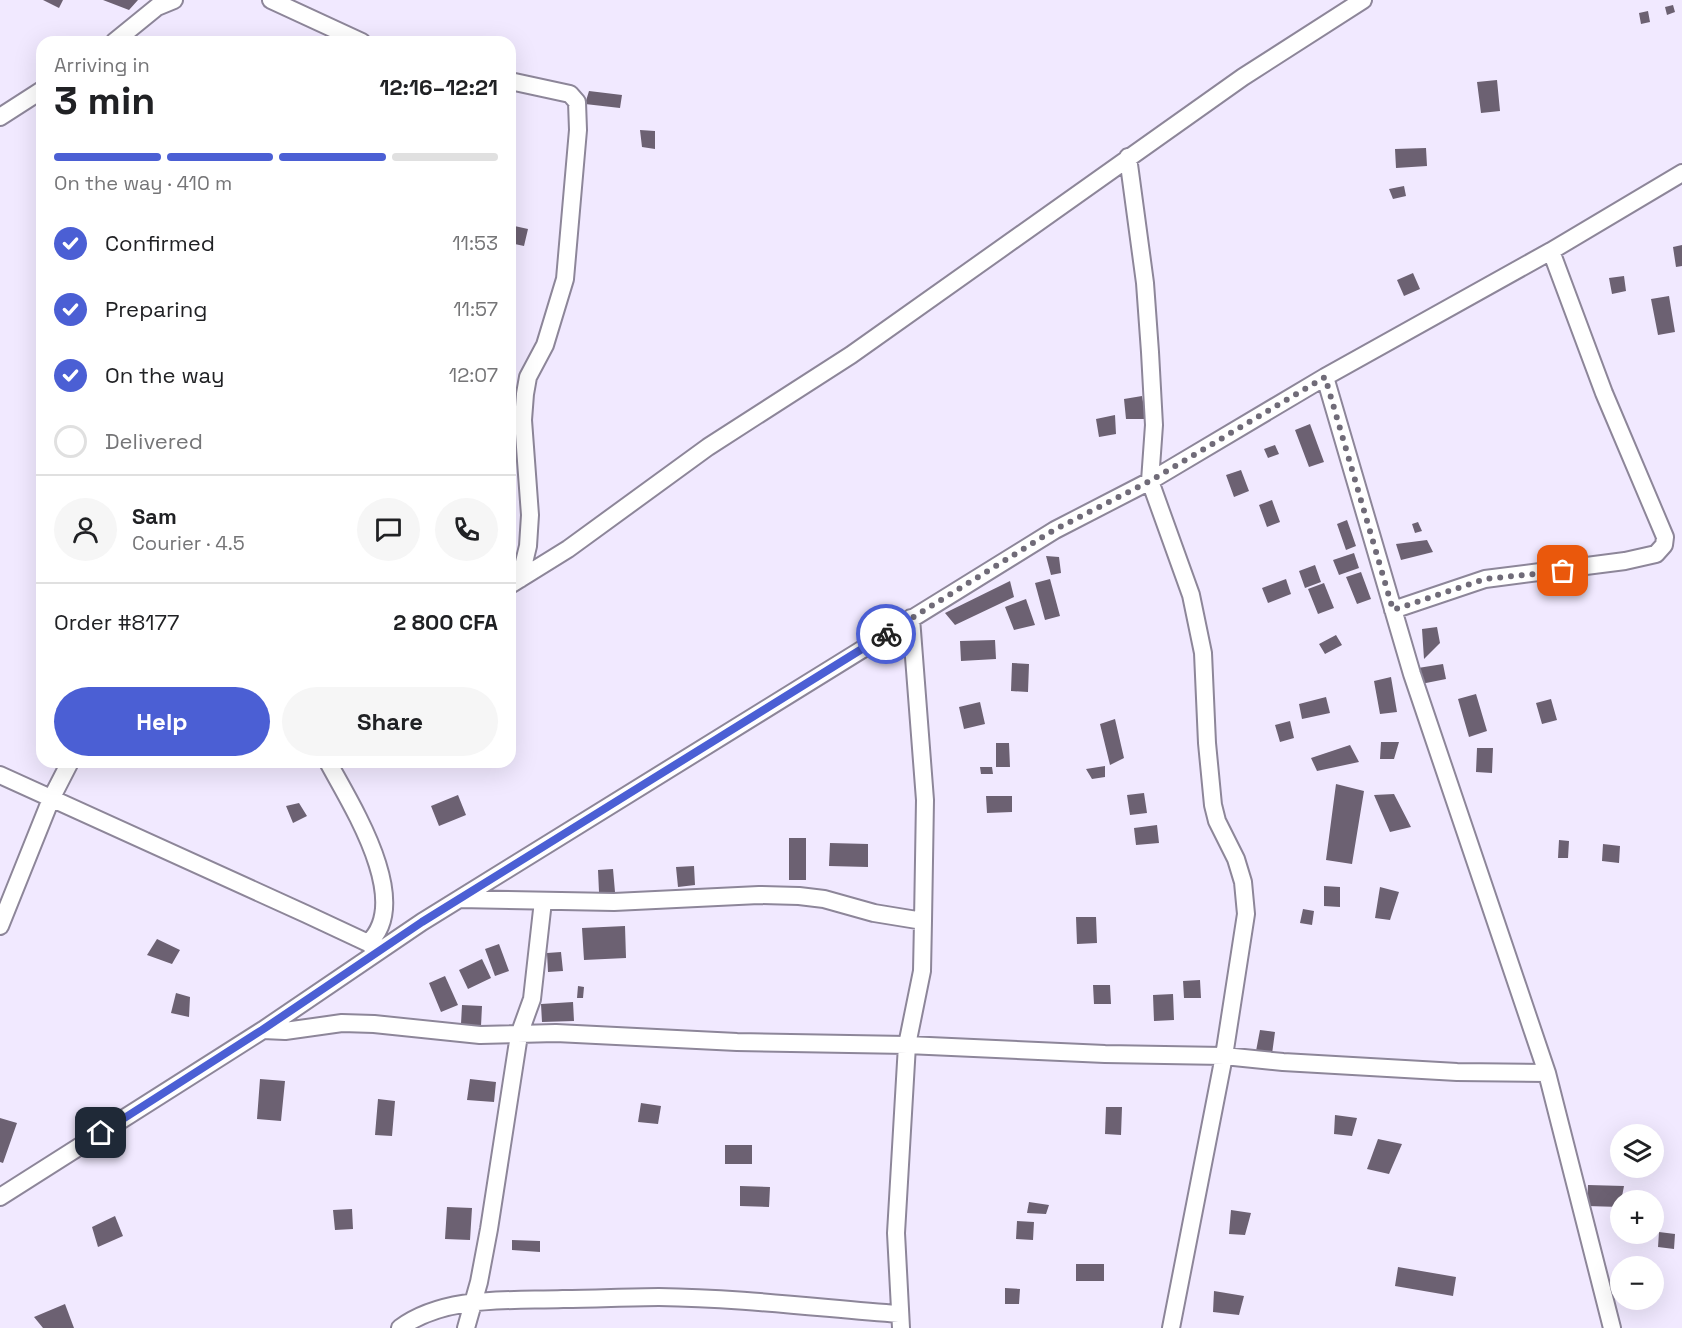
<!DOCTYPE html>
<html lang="en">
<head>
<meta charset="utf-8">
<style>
  :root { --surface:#fff; --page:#f6f6f6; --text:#202124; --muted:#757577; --line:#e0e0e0; --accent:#4b5fd4 }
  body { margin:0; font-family:"Space Grotesk",sans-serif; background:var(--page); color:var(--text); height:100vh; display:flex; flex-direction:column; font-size:22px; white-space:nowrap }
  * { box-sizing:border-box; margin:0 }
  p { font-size:20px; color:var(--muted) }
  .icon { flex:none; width:33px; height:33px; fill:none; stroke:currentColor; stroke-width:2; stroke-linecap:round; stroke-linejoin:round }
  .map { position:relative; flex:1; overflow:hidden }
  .side { position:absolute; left:36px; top:36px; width:480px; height:732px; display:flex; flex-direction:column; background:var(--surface); border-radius:18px; box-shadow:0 6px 24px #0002 }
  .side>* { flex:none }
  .controls { position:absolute; left:1610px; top:1124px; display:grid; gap:12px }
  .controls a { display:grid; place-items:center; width:54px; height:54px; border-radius:50%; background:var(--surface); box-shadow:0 6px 24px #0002; font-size:30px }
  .pin { position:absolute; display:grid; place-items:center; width:51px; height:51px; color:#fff; margin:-26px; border-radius:12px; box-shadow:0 3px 9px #0006 }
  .courier { position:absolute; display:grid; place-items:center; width:60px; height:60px; margin:-30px; border:4px solid #4b5fd4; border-radius:50%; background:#fff; color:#222; box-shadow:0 2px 8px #0007 }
  .head em { font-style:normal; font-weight:700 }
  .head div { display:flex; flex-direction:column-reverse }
  .head { display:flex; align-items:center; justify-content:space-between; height:102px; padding:0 18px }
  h1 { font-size:39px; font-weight:700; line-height:45px }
  .bar { display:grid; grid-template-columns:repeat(4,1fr); gap:9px 6px; align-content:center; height:72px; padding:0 18px }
  .bar i { height:8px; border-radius:4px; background:var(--line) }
  .bar .selected { background:var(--accent) }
  .bar p { grid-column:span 4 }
  .line { display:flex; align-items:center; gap:15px; padding:0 18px; border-top:2px solid var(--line) }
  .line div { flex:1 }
  .round { display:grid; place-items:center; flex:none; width:63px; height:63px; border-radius:32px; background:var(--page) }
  ol { padding:0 18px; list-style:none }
  li { display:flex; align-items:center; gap:18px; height:66px }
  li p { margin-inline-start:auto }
  li .icon { padding:6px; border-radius:50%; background:var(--accent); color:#fff; stroke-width:4 }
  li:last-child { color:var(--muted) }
  li i { width:33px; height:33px; border:3px solid var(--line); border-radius:50% }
  .button { display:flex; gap:12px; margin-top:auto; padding:12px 18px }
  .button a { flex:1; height:69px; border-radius:36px; background:var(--accent); color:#fff; font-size:24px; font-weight:700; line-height:69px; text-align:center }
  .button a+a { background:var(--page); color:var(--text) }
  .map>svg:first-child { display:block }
  .building { fill:#6c6172 }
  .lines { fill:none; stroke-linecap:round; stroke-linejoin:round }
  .minor-casing { stroke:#8d8699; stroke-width:20 }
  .minor { stroke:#fff; stroke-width:16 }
  .done { stroke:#706b78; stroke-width:6; stroke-dasharray:0 10.8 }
  .route { stroke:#4b5fd4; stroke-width:8 }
</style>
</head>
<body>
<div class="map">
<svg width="1682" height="1328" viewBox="0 0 1682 1328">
  <rect width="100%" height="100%" fill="#f1e9ff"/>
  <!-- building -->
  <path class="building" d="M 43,0 L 63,0 L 59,8 Z
    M 103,0 L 138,0 L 129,10 Z
    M 1673,5 L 1675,12 L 1667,15 L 1665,7 Z
    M 1648,11 L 1650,22 L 1641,24 L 1639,13 Z
    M 1497,80 L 1500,111 L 1481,113 L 1477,82 Z
    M 589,91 L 622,95 L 620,108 L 585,104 Z
    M 640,130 L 655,131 L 655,149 L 642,147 Z
    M 1426,148 L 1427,166 L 1396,168 L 1395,149 Z
    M 1404,186 L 1406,196 L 1393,199 L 1389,189 Z
    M 510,225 L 528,229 L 524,246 L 510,243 Z
    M 1682,245 L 1682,266 L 1676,267 L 1673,247 Z
    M 1413,273 L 1420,289 L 1404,296 L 1397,280 Z
    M 1624,276 L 1626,291 L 1612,294 L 1609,278 Z
    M 1669,296 L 1675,332 L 1658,335 L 1651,299 Z
    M 1142,396 L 1146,419 L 1126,419 L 1124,399 Z
    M 1115,415 L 1116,434 L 1099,437 L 1096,419 Z
    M 1310,424 L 1324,462 L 1309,467 L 1295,430 Z
    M 1275,445 L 1279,454 L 1268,458 L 1264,449 Z
    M 1241,470 L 1249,491 L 1234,497 L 1226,475 Z
    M 1272,500 L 1280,522 L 1267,527 L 1259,505 Z
    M 1347,520 L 1356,546 L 1346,550 L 1337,524 Z
    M 1418,522 L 1422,531 L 1415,533 L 1412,524 Z
    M 1427,540 L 1433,552 L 1401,560 L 1396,544 Z
    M 1354,553 L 1359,568 L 1339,575 L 1333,560 Z
    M 1046,556 L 1059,557 L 1061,573 L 1051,575 Z
    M 1315,565 L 1321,582 L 1305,588 L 1299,571 Z
    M 1361,572 L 1371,599 L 1357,604 L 1346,577 Z
    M 1050,579 L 1060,616 L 1045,620 L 1035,583 Z
    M 1286,579 L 1291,594 L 1268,603 L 1262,588 Z
    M 1010,581 L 1014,597 L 955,625 L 945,613 Z
    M 1324,583 L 1334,608 L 1318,614 L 1308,589 Z
    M 1026,599 L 1035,625 L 1014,630 L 1005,607 Z
    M 1437,627 L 1440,643 L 1424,659 L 1422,629 Z
    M 1336,635 L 1342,645 L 1325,654 L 1319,644 Z
    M 995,640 L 996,659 L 961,661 L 960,641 Z
    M 1012,663 L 1029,664 L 1028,692 L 1011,691 Z
    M 1443,664 L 1446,679 L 1421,684 L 1418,668 Z
    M 1391,677 L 1397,712 L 1380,714 L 1374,681 Z
    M 1476,694 L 1487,731 L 1469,737 L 1458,699 Z
    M 1326,697 L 1330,713 L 1302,719 L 1299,704 Z
    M 1551,699 L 1557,720 L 1542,724 L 1536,703 Z
    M 980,702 L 985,724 L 964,729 L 959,707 Z
    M 1115,719 L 1124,758 L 1110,765 L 1100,724 Z
    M 1290,721 L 1294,738 L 1280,742 L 1275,725 Z
    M 1381,742 L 1399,742 L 1394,759 L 1380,759 Z
    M 996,743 L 1009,743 L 1010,767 L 996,767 Z
    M 1350,745 L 1359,762 L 1317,771 L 1311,758 Z
    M 1477,748 L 1493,748 L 1492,773 L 1476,772 Z
    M 1105,766 L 1105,777 L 1092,779 L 1086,769 Z
    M 980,767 L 992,767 L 993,774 L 981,774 Z
    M 1336,784 L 1364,791 L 1352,864 L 1326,860 Z
    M 1144,793 L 1147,813 L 1130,815 L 1127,795 Z
    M 1394,794 L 1411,827 L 1390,832 L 1374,795 Z
    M 458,795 L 466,815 L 439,826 L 431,806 Z
    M 986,796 L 1012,796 L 1012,812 L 987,813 Z
    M 299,803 L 307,816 L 293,823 L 286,806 Z
    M 1157,825 L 1159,843 L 1136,845 L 1134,828 Z
    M 789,838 L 806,838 L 806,880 L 789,880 Z
    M 1559,840 L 1569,841 L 1568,858 L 1558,858 Z
    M 830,843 L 868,844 L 868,867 L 829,866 Z
    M 1603,844 L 1620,846 L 1619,863 L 1602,861 Z
    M 694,866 L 695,885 L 678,887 L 676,867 Z
    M 613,869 L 615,892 L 599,892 L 598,870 Z
    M 1324,886 L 1340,887 L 1340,907 L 1324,906 Z
    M 1380,887 L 1399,892 L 1390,920 L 1375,918 Z
    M 1303,909 L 1314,911 L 1312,925 L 1300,923 Z
    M 1076,917 L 1096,917 L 1097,943 L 1077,944 Z
    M 625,926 L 626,958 L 584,960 L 582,928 Z
    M 157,939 L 180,950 L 172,964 L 147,955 Z
    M 499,944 L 509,971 L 495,976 L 485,949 Z
    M 561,952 L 563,971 L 548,972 L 547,953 Z
    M 482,959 L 491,978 L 468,989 L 459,970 Z
    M 445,976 L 458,1005 L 441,1012 L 429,983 Z
    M 1200,980 L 1201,998 L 1184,998 L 1183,981 Z
    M 1093,985 L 1110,985 L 1111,1004 L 1094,1004 Z
    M 578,986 L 584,987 L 583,998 L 577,998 Z
    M 176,993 L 190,997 L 189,1017 L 171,1013 Z
    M 1173,994 L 1174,1020 L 1154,1021 L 1153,995 Z
    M 573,1002 L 574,1021 L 542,1022 L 541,1004 Z
    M 462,1005 L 482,1006 L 481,1026 L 461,1024 Z
    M 1260,1030 L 1275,1032 L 1272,1054 L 1256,1051 Z
    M 260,1079 L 285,1081 L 281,1121 L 257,1119 Z
    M 470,1079 L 496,1082 L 494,1102 L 467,1100 Z
    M 378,1099 L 395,1101 L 392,1136 L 375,1135 Z
    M 641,1103 L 661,1106 L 658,1124 L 638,1122 Z
    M 1106,1107 L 1122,1107 L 1121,1135 L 1105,1134 Z
    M 1335,1115 L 1357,1118 L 1352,1136 L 1334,1134 Z
    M 0,1118 L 17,1123 L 3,1163 L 0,1162 Z
    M 1378,1139 L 1402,1144 L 1389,1174 L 1367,1169 Z
    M 725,1145 L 752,1145 L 752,1164 L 725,1164 Z
    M 1588,1185 L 1624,1186 L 1620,1207 L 1587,1206 Z
    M 740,1186 L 770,1187 L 769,1207 L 740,1206 Z
    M 1029,1202 L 1049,1205 L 1046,1214 L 1027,1213 Z
    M 447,1207 L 472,1208 L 470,1240 L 445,1239 Z
    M 352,1209 L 353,1229 L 335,1230 L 333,1210 Z
    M 1231,1210 L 1251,1213 L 1245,1235 L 1229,1234 Z
    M 115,1216 L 123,1236 L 98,1247 L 92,1227 Z
    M 1017,1221 L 1034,1222 L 1033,1240 L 1016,1239 Z
    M 1659,1232 L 1675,1234 L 1674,1249 L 1658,1247 Z
    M 512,1240 L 540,1241 L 540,1252 L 512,1250 Z
    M 1076,1264 L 1104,1264 L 1104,1281 L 1076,1281 Z
    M 1398,1267 L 1456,1277 L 1453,1296 L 1395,1286 Z
    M 1005,1288 L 1020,1289 L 1019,1304 L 1005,1304 Z
    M 1214,1291 L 1244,1296 L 1239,1315 L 1213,1312 Z
    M 65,1304 L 74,1328 L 43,1328 L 34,1317 Z"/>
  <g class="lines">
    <!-- minor casing -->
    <g class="minor-casing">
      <path id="minor" d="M 271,0 L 362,42
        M 114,42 L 157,7 L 174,0
        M 510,81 L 570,94 L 577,102 L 578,130 L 565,279 L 545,345 L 528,377 L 525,394 L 523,420 L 530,515 L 528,546 L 520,579
        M 0,117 L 42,90
        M 1128,157 L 1145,283 L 1150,352 L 1154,425 L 1150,481 L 1191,595 L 1203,653 L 1207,743 L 1213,805 L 1217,821 L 1236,859 L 1243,882 L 1246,914 L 1224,1056 L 1171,1328
        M 1325,377 L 1412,674 L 1547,1073 L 1612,1328
        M 510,585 L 568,549 L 708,447 L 851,355 L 1243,77 L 1363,0
        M 1393,610 L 1485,579 L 1625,561 L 1656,554 L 1664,545 L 1665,537 L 1604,393 L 1551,251
        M 328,762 C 350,803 414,902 368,943
        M 0,775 L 306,914 L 368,943 L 378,951
        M 459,899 L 614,902 L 759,895 L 799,896 L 824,899 L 874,913 L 923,921
        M 0,926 L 51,799 L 70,762
        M 263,1030 L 285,1031 L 342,1023 L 374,1024 L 480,1035 L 556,1033 L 737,1042 L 907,1045 L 1105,1054 L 1224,1056 L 1283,1062 L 1457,1072 L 1547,1073
        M 0,1197 L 263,1030 L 422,922 L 1055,530 L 1150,481 L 1325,377 L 1551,251 L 1682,173
        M 400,1328 C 445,1295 510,1301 563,1299 C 595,1299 627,1297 659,1297 C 739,1298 820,1308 899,1314
        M 466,1328 L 479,1282 L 489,1229 L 519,1035 L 532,999 L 543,901
        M 901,1328 L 896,1233 L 907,1045 L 922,971 L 923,921 L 925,800 L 911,618"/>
    </g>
    <!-- minor -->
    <use href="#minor" class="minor"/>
  </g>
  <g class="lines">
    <!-- done -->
    <path class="done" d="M 886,634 L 1054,530 L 1150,481 L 1325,377 L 1393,610 L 1485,579 L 1563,571"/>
    <!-- route -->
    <path class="route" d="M 101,1133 L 262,1030 L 422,922 L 886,634"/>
  </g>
</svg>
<div class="controls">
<a><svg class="icon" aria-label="layers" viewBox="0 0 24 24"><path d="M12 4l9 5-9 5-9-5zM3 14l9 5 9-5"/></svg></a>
<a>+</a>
<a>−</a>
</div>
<div class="pin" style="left:1563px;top:571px;background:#ea580c"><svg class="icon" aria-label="bag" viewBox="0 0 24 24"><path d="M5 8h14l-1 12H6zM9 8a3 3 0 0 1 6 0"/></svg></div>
<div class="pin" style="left:101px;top:1133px;background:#1f2937"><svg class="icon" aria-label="home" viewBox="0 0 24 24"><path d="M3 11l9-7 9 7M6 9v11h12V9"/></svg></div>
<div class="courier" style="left:886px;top:634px"><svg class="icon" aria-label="bike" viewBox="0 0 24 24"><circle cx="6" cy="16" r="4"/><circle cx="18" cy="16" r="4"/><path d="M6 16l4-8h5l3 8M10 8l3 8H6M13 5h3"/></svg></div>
<section class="side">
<div class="head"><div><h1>3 min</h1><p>Arriving in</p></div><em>12:16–12:21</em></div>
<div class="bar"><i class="selected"></i><i class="selected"></i><i class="selected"></i><i></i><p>On the way · 410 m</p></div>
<ol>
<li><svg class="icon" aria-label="check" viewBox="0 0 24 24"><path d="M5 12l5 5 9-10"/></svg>Confirmed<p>11:53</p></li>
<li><svg class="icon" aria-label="check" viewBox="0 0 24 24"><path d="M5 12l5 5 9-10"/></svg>Preparing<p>11:57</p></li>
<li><svg class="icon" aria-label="check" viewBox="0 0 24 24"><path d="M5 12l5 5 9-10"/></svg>On the way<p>12:07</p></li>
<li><i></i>Delivered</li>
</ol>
<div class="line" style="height:108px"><a class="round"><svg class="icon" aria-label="person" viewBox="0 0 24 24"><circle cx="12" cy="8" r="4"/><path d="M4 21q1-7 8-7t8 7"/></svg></a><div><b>Sam</b><p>Courier · 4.5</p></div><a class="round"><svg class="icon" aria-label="chat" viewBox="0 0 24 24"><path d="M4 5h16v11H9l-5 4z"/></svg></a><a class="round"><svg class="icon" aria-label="phone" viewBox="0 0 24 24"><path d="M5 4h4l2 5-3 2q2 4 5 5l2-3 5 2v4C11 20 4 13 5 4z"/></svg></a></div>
<div class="line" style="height:78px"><div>Order #8177</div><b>2 800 CFA</b></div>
<div class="button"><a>Help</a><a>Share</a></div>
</section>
</div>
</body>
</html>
